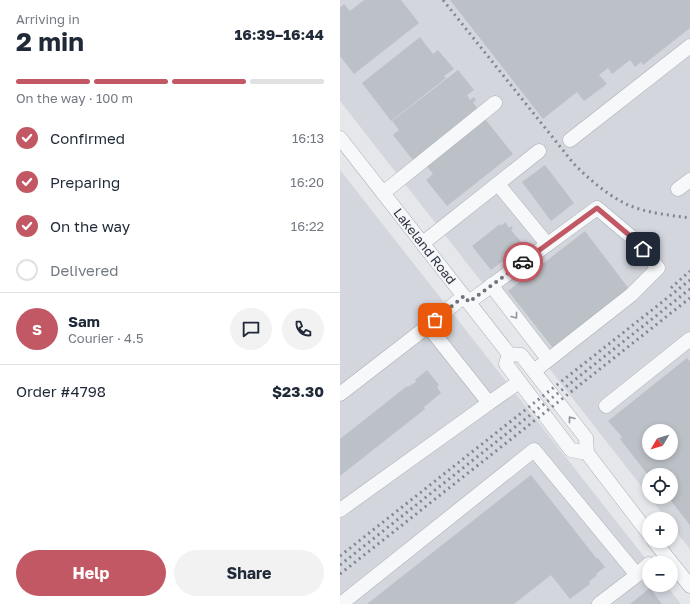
<!DOCTYPE html>
<html lang="en">
<head>
<meta charset="utf-8">
<style>
  :root { --surface:#fff; --page:#f2f2f3; --text:#1f2937; --muted:#747a83; --line:#e0e1e3; --accent:#c25864 }
  body { margin:0; font-family:"Golos Text",sans-serif; background:var(--page); color:var(--text); height:100vh; display:flex; flex-direction:column; font-size:15px; white-space:nowrap }
  * { box-sizing:border-box; margin:0 }
  p { font-size:13px; color:var(--muted) }
  .icon { flex:none; width:22px; height:22px; fill:none; stroke:currentColor; stroke-width:2; stroke-linecap:round; stroke-linejoin:round }
  .map { position:relative; flex:1; overflow:hidden }
  .details { display:flex; flex-direction:column; background:var(--surface); width:340px }
  .details>* { flex:none }
  .needle { width:26px; rotate:232deg }
  .tools { position:absolute; left:302px; top:424px; display:grid; gap:8px }
  .tools a { display:grid; place-items:center; width:36px; height:36px; border-radius:50%; background:var(--surface); box-shadow:0 2px 6px #0003; font-size:20px }
  .pin { position:absolute; display:grid; place-items:center; width:34px; height:34px; color:#fff; margin:-17px; border-radius:8px; box-shadow:0 2px 6px #0006 }
  .courier { position:absolute; display:grid; place-items:center; width:40px; height:40px; margin:-20px; border:3px solid #c25864; border-radius:50%; background:#fff; color:#222; box-shadow:0 1px 5px #0007 }
  .head em { font-style:normal; font-weight:700 }
  .head div { display:flex; flex-direction:column-reverse }
  .head { display:flex; align-items:center; justify-content:space-between; height:68px; padding:0 16px }
  h1 { font-size:26px; font-weight:700; line-height:30px }
  .bar { display:grid; grid-template-columns:repeat(4,1fr); gap:6px 4px; align-content:center; height:48px; padding:0 16px }
  .bar i { height:5px; border-radius:3px; background:var(--line) }
  .bar .selected { background:var(--accent) }
  .bar p { grid-column:span 4 }
  .line { display:flex; align-items:center; gap:10px; padding:0 16px; border-top:1px solid var(--line) }
  .line div { flex:1 }
  .round { display:grid; place-items:center; flex:none; width:42px; height:42px; border-radius:21px; background:var(--page) }
  ol { padding:0 16px; list-style:none }
  li { display:flex; align-items:center; gap:12px; height:44px }
  li p { margin-inline-start:auto }
  li .icon { padding:4px; border-radius:50%; background:var(--accent); color:#fff; stroke-width:4 }
  li:last-child { color:var(--muted) }
  li i { width:22px; height:22px; border:2px solid var(--line); border-radius:50% }
  .cta { display:flex; gap:8px; margin-top:auto; padding:8px 16px }
  .cta a { flex:1; height:46px; border-radius:24px; background:var(--accent); color:#fff; font-size:16px; font-weight:700; line-height:46px; text-align:center }
  .cta a+a { background:var(--page); color:var(--text) }
  main { display:flex; flex:1; min-height:0 }
  .map>svg:first-child { display:block }
  .built { fill:#d3d6dd; fill-rule:evenodd }
  .building { fill:#bcc0c7; fill-rule:evenodd }
  .lines { fill:none; stroke-linecap:round; stroke-linejoin:round }
  .minor-casing { stroke:#aaaeb5; stroke-width:15 }
  .minor { stroke:#f7f8fa; stroke-width:14 }
  .rail { stroke:#808693; stroke-width:3; stroke-dasharray:2 4; stroke-linecap:butt }
  .oneway { stroke:#92969e }
  .done { stroke:#6e737d; stroke-width:4; stroke-dasharray:0 7.2 }
  .route { stroke:#c25864; stroke-width:5 }
  .labels { text-anchor:middle; stroke-width:4; stroke-linejoin:round; paint-order:stroke }
  .street-label { font-size:13px; fill:#2e3442; stroke:#f4f6f8 }
</style>
</head>
<body>
<main>
<section class="details">
<div class="head"><div><h1>2 min</h1><p>Arriving in</p></div><em>16:39–16:44</em></div>
<div class="bar"><i class="selected"></i><i class="selected"></i><i class="selected"></i><i></i><p>On the way · 100 m</p></div>
<ol>
<li><svg class="icon" aria-label="check" viewBox="0 0 24 24"><path d="M5 12l5 5 9-10"/></svg>Confirmed<p>16:13</p></li>
<li><svg class="icon" aria-label="check" viewBox="0 0 24 24"><path d="M5 12l5 5 9-10"/></svg>Preparing<p>16:20</p></li>
<li><svg class="icon" aria-label="check" viewBox="0 0 24 24"><path d="M5 12l5 5 9-10"/></svg>On the way<p>16:22</p></li>
<li><i></i>Delivered</li>
</ol>
<div class="line" style="height:72px"><b class="round" style="background:var(--accent);color:#fff">S</b><div><b>Sam</b><p>Courier · 4.5</p></div><a class="round"><svg class="icon" aria-label="chat" viewBox="0 0 24 24"><path d="M4 5h16v11H9l-5 4z"/></svg></a><a class="round"><svg class="icon" aria-label="phone" viewBox="0 0 24 24"><path d="M5 4h4l2 5-3 2q2 4 5 5l2-3 5 2v4C11 20 4 13 5 4z"/></svg></a></div>
<div class="line" style="height:52px"><div>Order #4798</div><b>$23.30</b></div>
<div class="cta"><a>Help</a><a>Share</a></div>
</section>
<div class="map">
<svg width="350" height="604" viewBox="0 0 350 604">
  <rect width="100%" height="100%" fill="#e5e7eb"/>
  <!-- built -->
  <path class="built" d="M 0,0 L 350,0 L 350,549 L 331,525 L 331,519 L 327,519 L 309,497 L 331,497 L 331,475 L 309,475 L 309,496 L 0,101 ZM 309,431 L 331,431 L 331,453 L 309,453 Z
    M 0,170 L 309,563 L 309,585 L 326,585 L 341,604 L 0,604 Z"/>
  <!-- building -->
  <path class="building" d="M 24,0 L 61,0 L 79,23 L 14,74 L 0,56 L 0,8 L 4,4 L 10,11 Z
    M 110,0 L 350,0 L 350,28 L 303,65 L 301,62 L 295,67 L 290,60 L 272,74 L 268,68 L 259,75 L 267,84 L 244,101 L 237,92 L 203,119 Z
    M 80,37 L 93,54 L 98,50 L 114,69 L 104,76 L 106,78 L 51,121 L 22,83 Z
    M 118,70 L 134,90 L 127,95 L 130,100 L 134,97 L 136,100 L 133,103 L 138,109 L 73,160 L 53,135 L 59,130 L 52,121 Z
    M 145,119 L 173,154 L 107,206 L 86,180 L 93,174 L 86,165 Z
    M 205,165 L 234,203 L 211,221 L 182,182 Z
    M 165,222 L 169,228 L 171,226 L 173,228 L 171,230 L 182,243 L 171,255 L 151,270 L 132,246 L 160,224 L 161,226 Z
    M 245,231 L 289,289 L 213,348 L 168,291 Z
    M 347,358 L 350,362 L 350,525 L 328,497 L 331,497 L 331,475 L 308,475 L 280,439 L 282,437 L 268,421 ZM 309,431 L 331,431 L 331,453 L 309,453 Z
    M 87,370 L 99,385 L 97,387 L 101,393 L 84,407 L 85,409 L 0,476 L 0,439 L 67,386 L 68,387 L 76,382 L 75,380 Z
    M 191,475 L 257,559 L 258,558 L 265,567 L 256,574 L 257,575 L 249,582 L 250,584 L 230,599 L 211,575 L 174,604 L 27,604 Z
    M 310,588 L 322,604 L 290,604 Z"/>
  <g class="lines">
    <!-- minor casing -->
    <g class="minor-casing">
      <path id="minor" d="M 0,138 L 169,354 L 181,355 L 246,438 L 247,453 L 309,534
        M 230,140 L 350,46
        M 158,184 L 207,244
        M 338,189 L 350,180
        M 43,193 L 155,103
        M 83,243 L 199,151
        M 151,285 L 208,359
        M 124,296 L 88,326 L 149,403 L 179,382
        M 129,302 L 257,208 L 295,240 L 318,268 L 291,295 L 194,371
        M 169,354 L 166,364 L 231,450 L 247,453
        M 0,394 L 88,326
        M 266,406 L 350,339
        M 0,510 L 149,403
        M 314,541 L 350,586
        M 1,604 L 194,450 L 297,575 L 309,564
        M 259,604 L 297,575"/>
    </g>
    <!-- minor -->
    <use href="#minor" class="minor"/>
    <!-- rail -->
    <path class="rail" d="M 103,0 L 234,164 C 249,179 266,194 286,204 C 305,213 329,215 350,218
      M 331,288 L 350,271
      M 0,556 L 350,280
      M 0,565 L 350,289
      M 0,574 L 350,298"/>
  </g>
  <!-- one-way arrows -->
  <defs><path id="oneway-chevron" d="M-2-3.5L2.5 0L-2 3.5" fill="none" stroke-width="1.6" stroke-linecap="round" stroke-linejoin="round"/></defs>
  <g class="oneway">
    <use href="#oneway-chevron" transform="translate(175 316) rotate(52)"/>
    <use href="#oneway-chevron" transform="translate(231 419) rotate(-128)"/>
  </g>
  <g class="lines">
    <!-- done -->
    <path class="done" d="M 95,320 L 124,296 L 129,302 L 183,262"/>
    <!-- route -->
    <path class="route" d="M 183,262 L 257,208 L 295,240 L 303,249"/>
  </g>
  <g class="labels">
    <!-- street labels -->
    <g class="street-label">
      <text transform="translate(85 246) rotate(52)" y="5">Lakeland Road</text>
    </g>
  </g>
</svg>
<div class="tools">
<a><svg class="needle" viewBox="-14 -14 28 28"><path d="M0-13l5 13h-10z" fill="#e53935"/><path d="M0 13l5-13h-10z" fill="#747a83"/></svg></a>
<a><svg class="icon" aria-label="locate" viewBox="0 0 24 24"><circle cx="12" cy="12" r="6"/><path d="M12 2v4M12 18v4M2 12h4M18 12h4"/></svg></a>
<a>+</a>
<a>−</a>
</div>
<div class="pin" style="left:95px;top:320px;background:#ea580c"><svg class="icon" aria-label="bag" viewBox="0 0 24 24"><path d="M5 8h14l-1 12H6zM9 8a3 3 0 0 1 6 0"/></svg></div>
<div class="pin" style="left:303px;top:249px;background:#1f2937"><svg class="icon" aria-label="home" viewBox="0 0 24 24"><path d="M3 11l9-7 9 7M6 9v11h12V9"/></svg></div>
<div class="courier" style="left:183px;top:262px"><svg class="icon" aria-label="car" viewBox="0 0 24 24"><path d="M5 17H2v-5l4-1 3-4h7l3 4 3 1v5h-3M9 17h6M6 11h13"/><circle cx="7" cy="17" r="2"/><circle cx="17" cy="17" r="2"/></svg></div>
</div>
</main>
</body>
</html>
